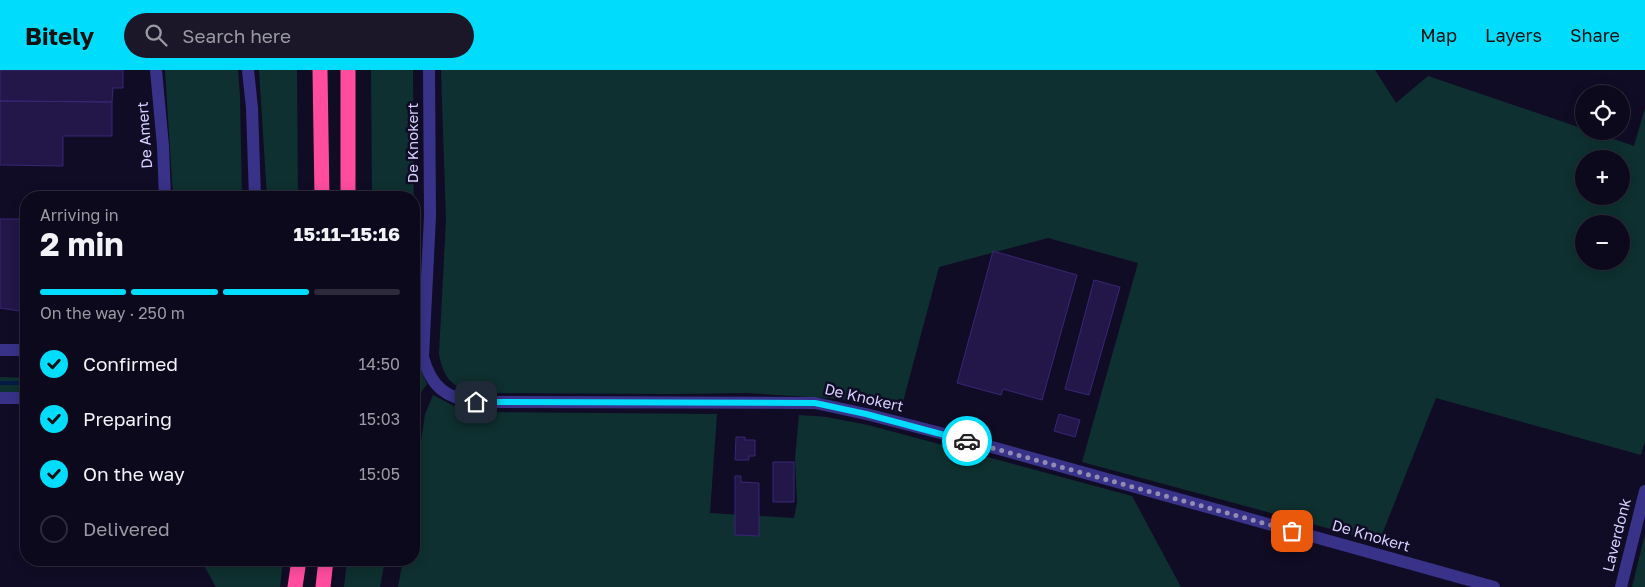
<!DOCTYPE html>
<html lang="en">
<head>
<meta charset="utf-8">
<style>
  :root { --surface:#0d091c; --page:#1b1729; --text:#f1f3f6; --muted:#9a9aa3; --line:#2d2a3b; --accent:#00ddfc }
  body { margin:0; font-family:"Golos Text",sans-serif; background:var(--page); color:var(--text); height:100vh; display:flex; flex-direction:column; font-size:19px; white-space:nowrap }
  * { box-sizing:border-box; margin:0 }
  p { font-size:16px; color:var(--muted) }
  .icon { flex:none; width:28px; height:28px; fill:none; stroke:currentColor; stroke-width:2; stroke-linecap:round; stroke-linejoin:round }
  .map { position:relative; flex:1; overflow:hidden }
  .sheet { position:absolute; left:20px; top:121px; width:400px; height:375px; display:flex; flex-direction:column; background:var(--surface); border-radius:20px; box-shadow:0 2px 12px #0003,0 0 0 1px var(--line) }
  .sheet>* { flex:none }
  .tools { position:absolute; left:1575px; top:15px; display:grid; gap:10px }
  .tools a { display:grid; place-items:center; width:55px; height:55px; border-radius:50%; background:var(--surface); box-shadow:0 2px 12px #0003,0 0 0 1px var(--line); font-size:25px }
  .pin { position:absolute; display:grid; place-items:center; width:42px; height:42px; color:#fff; margin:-21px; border-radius:10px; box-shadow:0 2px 8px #0006 }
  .courier { position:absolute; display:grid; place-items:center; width:50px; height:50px; margin:-25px; border:4px solid #00ddfc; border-radius:50%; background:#fff; color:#222; box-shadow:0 1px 6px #0007 }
  .head em { font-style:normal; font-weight:700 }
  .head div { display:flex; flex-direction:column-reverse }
  .head { display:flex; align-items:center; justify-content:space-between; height:85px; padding:0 20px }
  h1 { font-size:32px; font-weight:700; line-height:38px }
  .bar { display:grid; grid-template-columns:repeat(4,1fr); gap:8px 5px; align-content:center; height:60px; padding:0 20px }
  .bar i { height:6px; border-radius:4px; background:var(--line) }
  .bar .selected { background:var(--accent) }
  .bar p { grid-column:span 4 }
  ol { padding:0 20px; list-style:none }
  li { display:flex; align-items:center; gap:15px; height:55px }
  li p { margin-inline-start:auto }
  li .icon { padding:5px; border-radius:50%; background:var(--accent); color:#111; stroke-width:4 }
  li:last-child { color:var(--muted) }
  li i { width:28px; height:28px; border:2px solid var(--line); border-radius:50% }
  header { display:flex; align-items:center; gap:30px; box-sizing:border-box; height:70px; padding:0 25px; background:var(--accent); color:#111 }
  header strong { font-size:24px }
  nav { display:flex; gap:28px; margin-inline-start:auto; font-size:18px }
  .search { width:350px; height:45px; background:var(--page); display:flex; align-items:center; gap:12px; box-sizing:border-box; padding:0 18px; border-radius:28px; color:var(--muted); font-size:19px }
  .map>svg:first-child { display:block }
  .green { fill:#0f3030; fill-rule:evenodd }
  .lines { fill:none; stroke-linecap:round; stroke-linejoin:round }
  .stream { stroke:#051b46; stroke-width:4 }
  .building { fill:#221748; stroke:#382776 }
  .minor { stroke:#383389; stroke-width:12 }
  .highway { stroke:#ff4c9e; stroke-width:15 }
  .done { stroke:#928cb3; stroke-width:5; stroke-dasharray:0 9 }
  .route { stroke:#00ddfc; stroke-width:6 }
  .labels { text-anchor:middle; stroke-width:5; stroke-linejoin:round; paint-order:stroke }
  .street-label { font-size:15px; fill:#d7d1ff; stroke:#110c26 }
</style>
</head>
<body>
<header>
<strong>Bitely</strong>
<div class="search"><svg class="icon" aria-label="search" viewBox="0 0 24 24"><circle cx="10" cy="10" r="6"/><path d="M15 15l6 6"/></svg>Search here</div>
<nav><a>Map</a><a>Layers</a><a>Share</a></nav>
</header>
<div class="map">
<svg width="1645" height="517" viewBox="0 0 1645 517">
  <rect width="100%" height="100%" fill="#110c26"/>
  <!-- green -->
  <path class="green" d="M 165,0 L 238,0 L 240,27 L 242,127 L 173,127 Z
    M 259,0 L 297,0 L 298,127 L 267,127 Z
    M 371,0 L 413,0 L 414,172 L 414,180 L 414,128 L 372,127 Z
    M 441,0 L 1375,0 L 1396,33 L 1428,6 L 1584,59 L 1584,61 L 1591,61 L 1634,76 L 1645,38 L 1645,371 L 1641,385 L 1436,328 L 1379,472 L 1082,392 L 1138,193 L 1048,168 L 939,197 L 900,343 L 865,333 L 841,329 L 747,323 L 671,324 L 489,323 C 459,320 445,317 439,284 L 446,150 ZM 1584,89 L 1621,89 L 1621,126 L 1584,126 ZM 1584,154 L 1621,154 L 1621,191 L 1584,191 Z
    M 414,286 L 427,314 L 414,332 Z
    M 0,307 L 26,308 L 26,322 L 0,322 Z
    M 433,325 L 454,336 L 480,342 L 717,344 L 710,443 L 794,448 L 797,433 L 795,389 L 799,345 L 827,347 L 868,355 L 1132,426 L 1181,517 L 398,517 L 403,490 L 414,490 L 414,418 L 425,344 Z
    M 1645,464 L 1645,517 L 1632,517 Z
    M 201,490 L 283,490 L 280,517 L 216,517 Z
    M 347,490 L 385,490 L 380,517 L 344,517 Z"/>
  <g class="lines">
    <!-- stream -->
    <path class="stream" d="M 0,313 L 26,313"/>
  </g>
  <!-- building -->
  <path class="building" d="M 0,0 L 123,0 L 123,18 L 113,18 L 112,32 L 0,31 Z
    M 0,31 L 112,32 L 112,66 L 63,66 L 63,96 L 0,95 Z
    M 38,124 L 131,125 L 131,128 L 38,128 Z
    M 0,149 L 26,149 L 26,242 L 0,238 Z
    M 993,181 L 1077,205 L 1042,330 L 1003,319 L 1001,325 L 957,313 Z
    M 1094,210 L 1120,217 L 1089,325 L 1065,319 Z
    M 1059,344 L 1080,350 L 1075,367 L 1054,361 Z
    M 736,367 L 745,367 L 745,370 L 755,370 L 755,386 L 749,386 L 749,390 L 735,390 Z
    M 773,392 L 794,392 L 794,432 L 773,432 Z
    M 735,406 L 741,406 L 741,412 L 759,413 L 759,466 L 735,465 Z"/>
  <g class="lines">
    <!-- minor -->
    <path class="minor" d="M 156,0 L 163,76 L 165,128
      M 248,0 L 252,38 L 255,128
      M 429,0 L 430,146 L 423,287 C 431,317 447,329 476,332 L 815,333 L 866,344 L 956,367 L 1494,517
      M 0,280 L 26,280
      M 0,328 L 26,328
      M 1621,517 L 1645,421"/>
    <!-- highway -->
    <path class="highway" d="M 320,0 L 322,128
      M 348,0 L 348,128
      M 295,517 L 299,490
      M 323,517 L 326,490"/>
  </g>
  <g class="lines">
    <!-- done -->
    <path class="done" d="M 967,371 L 1292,461"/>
    <!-- route -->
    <path class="route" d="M 476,332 L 815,333 L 866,344 L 967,371"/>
  </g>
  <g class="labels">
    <!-- street labels -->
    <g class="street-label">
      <text transform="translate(145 65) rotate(-94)" y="5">De Amert</text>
      <text transform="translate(413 73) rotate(-90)" y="5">De Knokert</text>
      <text transform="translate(864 328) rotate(13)" y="5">De Knokert</text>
      <text transform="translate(1617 465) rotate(-76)" y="5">Laverdonk</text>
      <text transform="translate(1371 466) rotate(16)" y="5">De Knokert</text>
    </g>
  </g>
</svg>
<div class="tools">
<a><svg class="icon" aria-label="locate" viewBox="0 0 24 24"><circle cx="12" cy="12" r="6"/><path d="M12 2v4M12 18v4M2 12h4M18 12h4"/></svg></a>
<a>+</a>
<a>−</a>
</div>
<div class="pin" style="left:1292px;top:461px;background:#ea580c"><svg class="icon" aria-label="bag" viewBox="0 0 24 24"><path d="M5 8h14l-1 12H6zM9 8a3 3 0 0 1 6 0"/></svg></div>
<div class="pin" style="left:476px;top:332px;background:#1f2937"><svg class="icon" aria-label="home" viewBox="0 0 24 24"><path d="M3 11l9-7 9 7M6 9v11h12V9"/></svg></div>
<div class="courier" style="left:967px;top:371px"><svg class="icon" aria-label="car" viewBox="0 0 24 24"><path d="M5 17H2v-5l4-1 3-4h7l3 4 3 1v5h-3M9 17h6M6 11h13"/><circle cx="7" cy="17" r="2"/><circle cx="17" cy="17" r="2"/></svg></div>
<section class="sheet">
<div class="head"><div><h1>2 min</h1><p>Arriving in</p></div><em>15:11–15:16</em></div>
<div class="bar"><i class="selected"></i><i class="selected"></i><i class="selected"></i><i></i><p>On the way · 250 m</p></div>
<ol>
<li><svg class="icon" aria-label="check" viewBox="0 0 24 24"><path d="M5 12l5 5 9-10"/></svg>Confirmed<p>14:50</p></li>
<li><svg class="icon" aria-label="check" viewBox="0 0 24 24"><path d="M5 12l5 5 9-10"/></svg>Preparing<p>15:03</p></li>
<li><svg class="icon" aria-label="check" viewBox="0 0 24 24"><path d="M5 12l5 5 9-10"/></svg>On the way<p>15:05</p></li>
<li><i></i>Delivered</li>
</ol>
</section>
</div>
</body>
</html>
